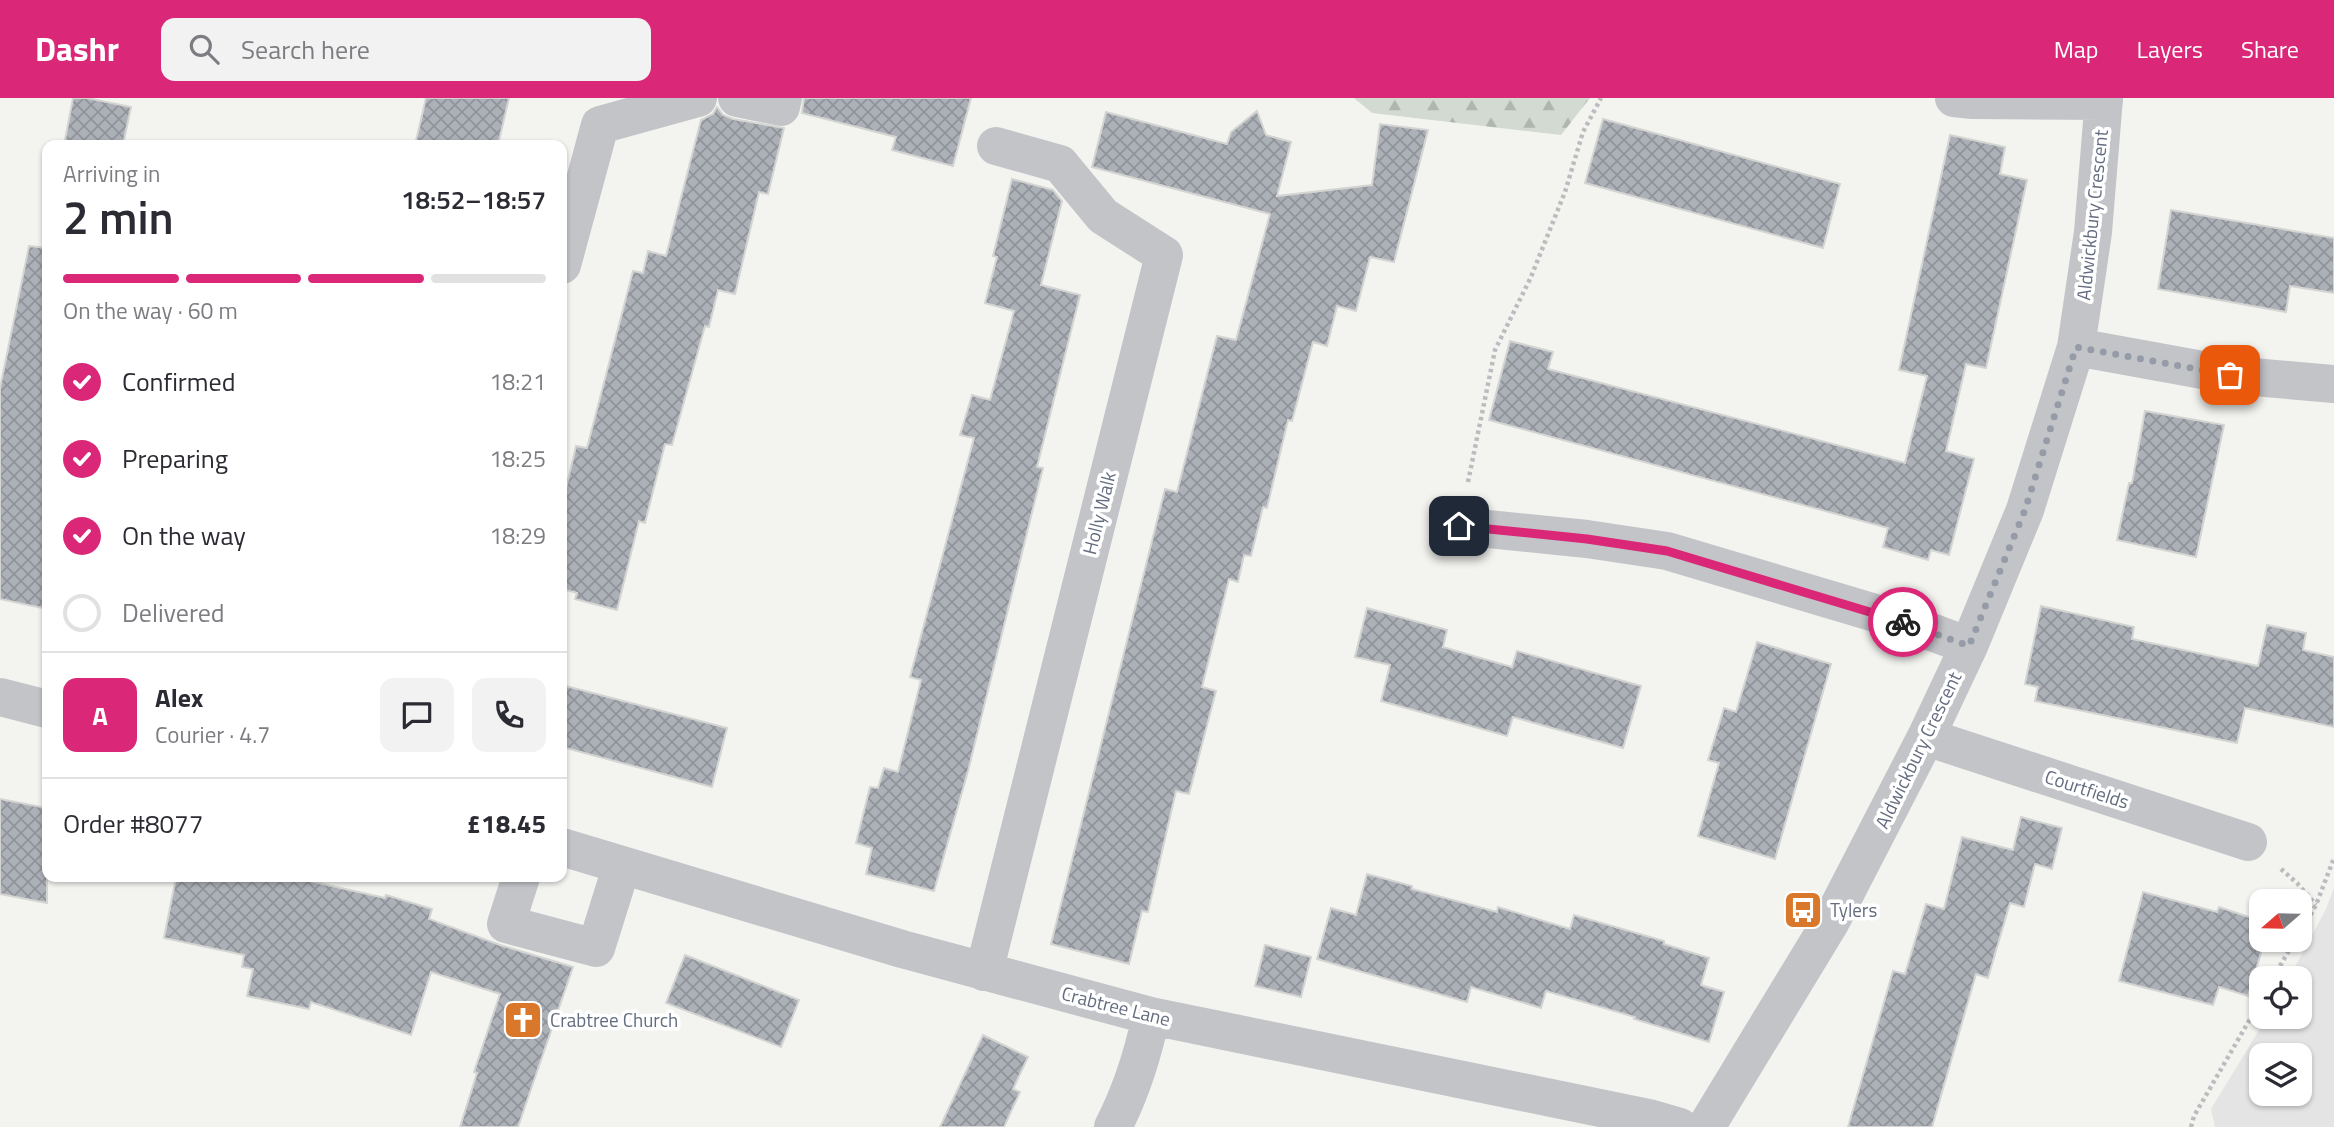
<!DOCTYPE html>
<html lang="en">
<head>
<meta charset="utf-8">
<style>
  :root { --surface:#fff; --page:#f2f2f3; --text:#2b2b33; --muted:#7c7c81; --line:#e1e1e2; --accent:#db2777 }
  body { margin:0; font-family:"Titillium Web",sans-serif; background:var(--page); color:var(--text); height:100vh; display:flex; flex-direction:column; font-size:26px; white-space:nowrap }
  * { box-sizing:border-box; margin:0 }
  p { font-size:23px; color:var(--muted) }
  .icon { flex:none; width:38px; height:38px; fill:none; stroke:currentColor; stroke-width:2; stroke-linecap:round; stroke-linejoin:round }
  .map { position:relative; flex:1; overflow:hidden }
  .side { position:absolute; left:42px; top:42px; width:525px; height:742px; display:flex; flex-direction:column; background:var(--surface); border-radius:14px; box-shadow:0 2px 5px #0004 }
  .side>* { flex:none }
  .needle { width:46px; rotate:250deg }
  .tools { position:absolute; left:2249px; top:791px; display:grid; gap:14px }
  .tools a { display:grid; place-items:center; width:63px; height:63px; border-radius:14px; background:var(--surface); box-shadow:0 2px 5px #0004; font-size:35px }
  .pin { position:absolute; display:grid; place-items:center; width:60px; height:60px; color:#fff; margin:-30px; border-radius:14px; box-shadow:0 4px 10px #0006 }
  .courier { position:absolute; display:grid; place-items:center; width:70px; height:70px; margin:-35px; border:5px solid #db2777; border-radius:50%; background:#fff; color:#222; box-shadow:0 2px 9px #0007 }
  .head em { font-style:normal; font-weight:600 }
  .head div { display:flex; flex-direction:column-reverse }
  .head { display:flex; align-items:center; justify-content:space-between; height:119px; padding:0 21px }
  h1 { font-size:46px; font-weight:600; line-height:52px }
  .bar { display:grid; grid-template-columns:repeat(4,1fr); gap:10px 7px; align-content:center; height:84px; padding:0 21px }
  .bar i { height:9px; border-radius:5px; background:var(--line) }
  .bar .on { background:var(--accent) }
  .bar p { grid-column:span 4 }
  .line { display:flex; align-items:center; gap:18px; padding:0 21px; border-top:2px solid var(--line) }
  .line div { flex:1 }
  .round { display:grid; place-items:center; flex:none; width:74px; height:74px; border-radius:14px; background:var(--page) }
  ol { padding:0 21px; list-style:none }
  li { display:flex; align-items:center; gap:21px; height:77px }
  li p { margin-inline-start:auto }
  li .icon { padding:7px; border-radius:50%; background:var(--accent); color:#fff; stroke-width:4 }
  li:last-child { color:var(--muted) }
  li i { width:38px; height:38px; border:4px solid var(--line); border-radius:50% }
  header { display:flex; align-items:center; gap:42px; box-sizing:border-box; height:98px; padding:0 35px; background:var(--accent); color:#fff }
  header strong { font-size:33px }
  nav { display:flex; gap:38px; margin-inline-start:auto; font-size:24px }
  .search { width:490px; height:63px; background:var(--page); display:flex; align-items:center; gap:18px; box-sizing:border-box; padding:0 24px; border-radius:14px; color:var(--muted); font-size:26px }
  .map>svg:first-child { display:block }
  .built { fill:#e3e4e3; fill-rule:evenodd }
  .forest { fill:url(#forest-firs) }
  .building { fill:url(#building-cross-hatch); stroke:#d4d5d3; stroke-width:2 }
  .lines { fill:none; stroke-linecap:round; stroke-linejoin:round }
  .path { stroke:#bbbcbf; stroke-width:4.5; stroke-dasharray:3.5 3.5; stroke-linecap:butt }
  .minor { stroke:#c2c4c8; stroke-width:38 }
  .done { stroke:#969ca7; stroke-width:7; stroke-dasharray:0 12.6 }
  .route { stroke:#db2777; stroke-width:9 }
  .labels { text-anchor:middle; stroke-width:7; stroke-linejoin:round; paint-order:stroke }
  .street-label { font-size:19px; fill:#646d7f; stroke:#fff }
  .poi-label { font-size:19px; fill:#646d7f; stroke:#fff; text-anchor:start }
</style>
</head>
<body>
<header>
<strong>Dashr</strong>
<div class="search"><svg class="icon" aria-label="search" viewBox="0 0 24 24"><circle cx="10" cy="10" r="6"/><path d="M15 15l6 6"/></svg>Search here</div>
<nav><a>Map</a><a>Layers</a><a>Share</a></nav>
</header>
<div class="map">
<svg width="2334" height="1029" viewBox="0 0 2334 1029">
  <defs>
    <pattern id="forest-firs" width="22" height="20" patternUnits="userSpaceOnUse" patternTransform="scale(1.75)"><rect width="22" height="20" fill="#d3dad1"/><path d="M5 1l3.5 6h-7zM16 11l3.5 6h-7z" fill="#afb5af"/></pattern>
    <pattern id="building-cross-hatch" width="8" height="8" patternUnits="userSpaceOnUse" patternTransform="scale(1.75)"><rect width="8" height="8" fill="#acb1b7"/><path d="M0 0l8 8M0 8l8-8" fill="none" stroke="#90949a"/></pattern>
  </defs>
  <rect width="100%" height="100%" fill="#f3f4f0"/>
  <!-- built -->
  <path class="built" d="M 2334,790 L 2334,1029 L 2215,1029 L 2211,1011 L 2267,919 L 2300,919 L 2300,880 L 2289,880 L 2326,811 ZM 2261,957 L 2300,957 L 2300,996 L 2261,996 Z"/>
  <!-- forest -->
  <path class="forest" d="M 1354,0 L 1590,0 L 1561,37 L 1372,15 Z"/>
  <!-- building -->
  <path class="building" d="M 73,0 L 87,0 L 131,9 L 123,47 L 64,47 Z
    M 426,0 L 509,0 L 498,47 L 415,47 Z
    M 804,0 L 971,0 L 953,68 L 892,52 L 896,39 L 802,15 Z
    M 717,9 L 723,17 L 733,21 L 784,30 L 768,96 L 759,94 L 735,196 L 718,192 L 709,229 L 705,228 L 672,347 L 665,346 L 645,425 L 639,423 L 617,512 L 575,501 L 577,495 L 562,491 L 562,407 L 576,348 L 587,350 L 633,173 L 643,175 L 648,153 L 666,158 L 701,22 L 713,16 Z
    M 1257,13 L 1266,37 L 1291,44 L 1277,98 L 1372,87 L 1380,26 L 1428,32 L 1394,164 L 1370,159 L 1356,213 L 1337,208 L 1327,248 L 1313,244 L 1292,323 L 1288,322 L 1267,410 L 1263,409 L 1251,458 L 1244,457 L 1238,484 L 1229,481 L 1202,589 L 1216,593 L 1189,696 L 1176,693 L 1148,814 L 1142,813 L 1129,866 L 1051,846 L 1165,391 L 1177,394 L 1217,238 L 1236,242 L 1270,116 L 1092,69 L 1106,14 L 1227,46 L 1231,34 Z
    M 1603,21 L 1840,86 L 1823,150 L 1585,85 Z
    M 1950,37 L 2005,49 L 2000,76 L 2027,82 L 1986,270 L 1966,266 L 1946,353 L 1974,361 L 1949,457 L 1931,452 L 1928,462 L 1883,449 L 1888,430 L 1489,322 L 1510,243 L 1553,254 L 1548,271 L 1905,365 L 1927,278 L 1899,272 Z
    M 1012,81 L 1053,92 L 1062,103 L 1041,187 L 1080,197 L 1037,369 L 1043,370 L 968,673 L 934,793 L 866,776 L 872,750 L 856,745 L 870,689 L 878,690 L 884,670 L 898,674 L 921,582 L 910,579 L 974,340 L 960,337 L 972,297 L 990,302 L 1014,213 L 985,205 L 997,159 L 993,158 Z
    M 2171,112 L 2334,140 L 2334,195 L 2290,188 L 2286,214 L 2158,191 Z
    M 29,148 L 47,150 L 47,511 L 0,501 L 0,290 Z
    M 2145,313 L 2224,327 L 2196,459 L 2117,442 L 2129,385 L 2132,385 Z
    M 2041,508 L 2134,529 L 2132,541 L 2258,568 L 2267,527 L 2306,535 L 2303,552 L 2334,559 L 2334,629 L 2245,610 L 2237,645 L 2035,603 L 2038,589 L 2025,586 Z
    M 1367,510 L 1447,532 L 1443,549 L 1477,559 L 1512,569 L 1517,553 L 1641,588 L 1623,650 L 1513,619 L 1507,638 L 1381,603 L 1390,567 L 1355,559 Z
    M 1757,544 L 1831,566 L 1775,761 L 1698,738 L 1719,665 L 1708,662 L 1724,610 L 1736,614 Z
    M 562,587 L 727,630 L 712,689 L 562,649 Z
    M 0,701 L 47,710 L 47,805 L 0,796 Z
    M 2021,719 L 2062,730 L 2052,771 L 2035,766 L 2024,809 L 2010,805 L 1988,880 L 1976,876 L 1932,1029 L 1848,1029 L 1893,873 L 1905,876 L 1926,806 L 1944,811 L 1962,739 L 2013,752 Z
    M 1367,776 L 1412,788 L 1412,791 L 1497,814 L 1498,809 L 1570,831 L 1574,817 L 1664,843 L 1664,846 L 1709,860 L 1701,887 L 1724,894 L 1709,944 L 1634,921 L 1635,919 L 1546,893 L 1541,910 L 1471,889 L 1467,904 L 1317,861 L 1331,810 L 1356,817 Z
    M 176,779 L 292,779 L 385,800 L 386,797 L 432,811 L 429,821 L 500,847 L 573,869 L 518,1029 L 460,1029 L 477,975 L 474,974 L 500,896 L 431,874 L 411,937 L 311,904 L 309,911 L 247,898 L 253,871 L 242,869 L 244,857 L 164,840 Z
    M 2143,794 L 2217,814 L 2219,809 L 2261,823 L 2261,855 L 2248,898 L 2219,889 L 2213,907 L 2119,883 Z
    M 1265,847 L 1311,859 L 1301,899 L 1255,888 Z
    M 685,857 L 799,902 L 781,949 L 666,905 Z
    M 983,937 L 1028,959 L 1013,991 L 1020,994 L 1004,1029 L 940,1029 Z"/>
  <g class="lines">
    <!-- path -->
    <path class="path" d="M 1468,384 L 1495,252 L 1531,179 L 1565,94 L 1583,34 L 1601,0
      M 2281,771 L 2297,785 L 2316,807
      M 2300,835 L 2316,807 L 2334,760
      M 2273,880 L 2295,842
      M 2191,1029 L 2194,1018 L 2261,902"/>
    <!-- minor -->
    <path class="minor" d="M 737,0 L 781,9 L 783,0
      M 1954,0 L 1973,2 L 2104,3
      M 562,167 L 600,27 L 698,0
      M 2076,249 L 2230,277 L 2334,286
      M 1459,428 L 1587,441 L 1667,453 L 1902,523 L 1969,548
      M 0,599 L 47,611
      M 1926,639 L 2248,744
      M 562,749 L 902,851 L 1151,918 L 1649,1020 L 1680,1029
      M 521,779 L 506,826 L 596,850 L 622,767
      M 984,874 L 1164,157 L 1103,118 L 1060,66 L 996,48
      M 1113,1029 C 1131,994 1143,956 1151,918
      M 1706,1029 L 1830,825 L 1926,639 L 1969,548 L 2025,412 L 2076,249 L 2093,134 L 2104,0"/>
  </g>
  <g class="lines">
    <!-- done -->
    <path class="done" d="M 1903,524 L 1969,548 L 2025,412 L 2076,249 L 2230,277"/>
    <!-- route -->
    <path class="route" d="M 1459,428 L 1587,441 L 1667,453 L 1903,524"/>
  </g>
  <!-- icons -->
  <defs>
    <g id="bus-square" transform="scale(2.0125)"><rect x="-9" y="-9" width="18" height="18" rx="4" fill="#d9782a" stroke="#fff"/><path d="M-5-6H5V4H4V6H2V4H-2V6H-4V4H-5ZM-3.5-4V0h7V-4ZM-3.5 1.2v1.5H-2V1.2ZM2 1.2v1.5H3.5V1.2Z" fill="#fff"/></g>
    <g id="church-square" transform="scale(2.0125)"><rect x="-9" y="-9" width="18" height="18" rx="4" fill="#d9782a" stroke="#fff"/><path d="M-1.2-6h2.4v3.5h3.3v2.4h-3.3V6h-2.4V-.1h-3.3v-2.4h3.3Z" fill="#fff"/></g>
  </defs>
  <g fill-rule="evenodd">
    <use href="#bus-square" x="1803" y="812"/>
    <use href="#church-square" x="523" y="922"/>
  </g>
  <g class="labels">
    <!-- street labels -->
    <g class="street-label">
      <text transform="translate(2092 117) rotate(-84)" y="7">Aldwickbury Crescent</text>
      <text transform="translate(1099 415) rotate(-76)" y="7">Holly Walk</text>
      <text transform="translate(1918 652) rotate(-64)" y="7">Aldwickbury Crescent</text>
      <text transform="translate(2087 691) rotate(18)" y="7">Courtfields</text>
      <text transform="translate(1116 908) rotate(14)" y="7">Crabtree Lane</text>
    </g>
    <!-- poi labels -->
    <g class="poi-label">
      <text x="1830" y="819">Tylers</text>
      <text x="550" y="929">Crabtree Church</text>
    </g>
  </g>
</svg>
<div class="tools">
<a><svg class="needle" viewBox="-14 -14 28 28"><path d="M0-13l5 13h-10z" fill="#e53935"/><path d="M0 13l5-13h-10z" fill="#7c7c81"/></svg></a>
<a><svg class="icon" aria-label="locate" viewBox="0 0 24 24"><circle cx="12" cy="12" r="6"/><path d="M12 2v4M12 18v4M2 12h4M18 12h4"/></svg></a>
<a><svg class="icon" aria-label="layers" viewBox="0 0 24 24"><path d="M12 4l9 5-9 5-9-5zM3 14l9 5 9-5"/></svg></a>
</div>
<div class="pin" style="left:2230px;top:277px;background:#ea580c"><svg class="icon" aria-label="bag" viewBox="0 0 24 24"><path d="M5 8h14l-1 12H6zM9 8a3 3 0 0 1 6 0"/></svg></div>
<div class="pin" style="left:1459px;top:428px;background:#1f2937"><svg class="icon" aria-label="home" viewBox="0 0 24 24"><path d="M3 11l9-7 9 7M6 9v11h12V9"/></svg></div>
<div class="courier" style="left:1903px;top:524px"><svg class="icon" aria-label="bike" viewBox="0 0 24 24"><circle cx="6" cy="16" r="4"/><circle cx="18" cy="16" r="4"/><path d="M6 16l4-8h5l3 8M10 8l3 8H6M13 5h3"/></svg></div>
<section class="side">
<div class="head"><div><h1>2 min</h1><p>Arriving in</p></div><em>18:52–18:57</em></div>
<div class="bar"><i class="on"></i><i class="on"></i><i class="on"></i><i></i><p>On the way · 60 m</p></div>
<ol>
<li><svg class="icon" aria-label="check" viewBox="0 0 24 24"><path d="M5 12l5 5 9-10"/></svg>Confirmed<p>18:21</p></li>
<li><svg class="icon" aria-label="check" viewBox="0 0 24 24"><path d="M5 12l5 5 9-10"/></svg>Preparing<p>18:25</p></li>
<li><svg class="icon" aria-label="check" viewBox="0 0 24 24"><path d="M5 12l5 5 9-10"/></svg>On the way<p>18:29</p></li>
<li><i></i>Delivered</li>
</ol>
<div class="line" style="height:126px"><b class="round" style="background:var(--accent);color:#fff">A</b><div><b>Alex</b><p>Courier · 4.7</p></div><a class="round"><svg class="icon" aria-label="chat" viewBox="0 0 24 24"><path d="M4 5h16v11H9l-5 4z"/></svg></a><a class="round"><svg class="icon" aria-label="phone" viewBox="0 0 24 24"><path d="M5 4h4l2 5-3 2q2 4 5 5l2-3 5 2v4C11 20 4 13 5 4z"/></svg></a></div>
<div class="line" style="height:91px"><div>Order #8077</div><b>£18.45</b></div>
</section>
</div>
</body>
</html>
